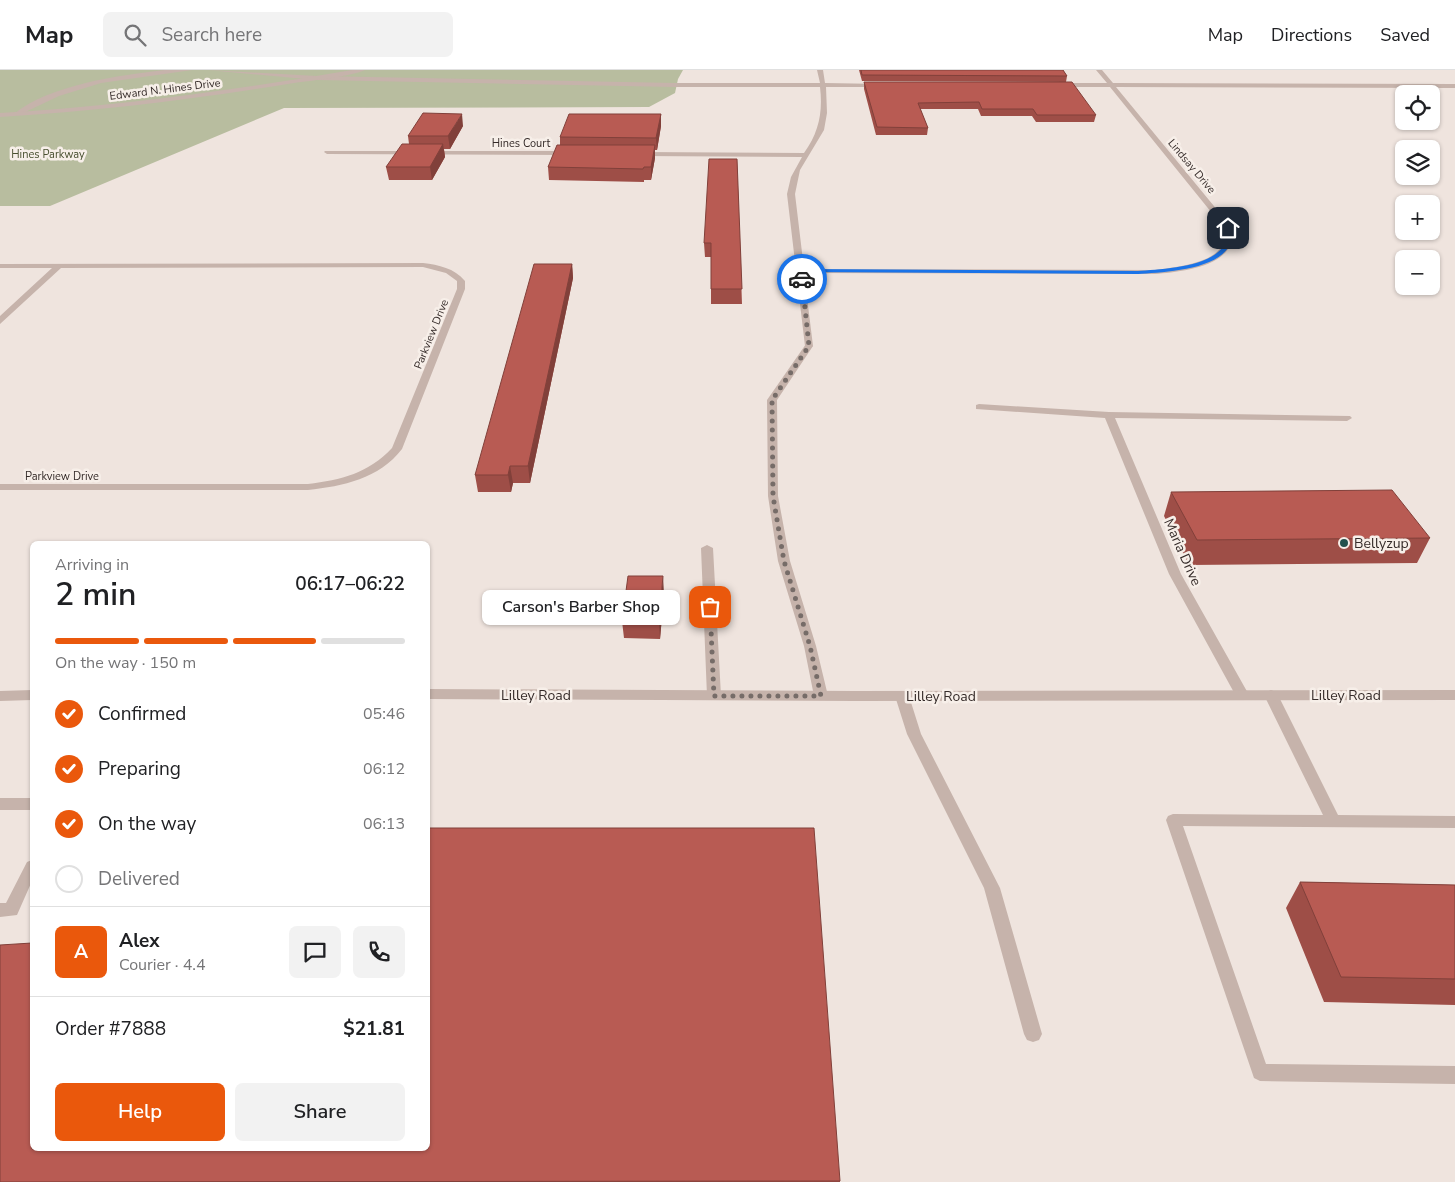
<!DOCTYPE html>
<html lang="en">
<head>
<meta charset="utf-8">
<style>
  :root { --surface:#fff; --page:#f2f2f2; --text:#202124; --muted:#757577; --line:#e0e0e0; --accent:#ea580c }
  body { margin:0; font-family:"Nunito Sans",sans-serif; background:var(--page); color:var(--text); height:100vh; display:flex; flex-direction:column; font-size:19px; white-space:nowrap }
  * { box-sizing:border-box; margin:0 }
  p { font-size:16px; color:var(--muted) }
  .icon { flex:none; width:28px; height:28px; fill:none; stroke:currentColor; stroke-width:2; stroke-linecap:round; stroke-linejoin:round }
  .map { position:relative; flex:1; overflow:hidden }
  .sheet { position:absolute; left:30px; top:471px; width:400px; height:610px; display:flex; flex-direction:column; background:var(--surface); border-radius:8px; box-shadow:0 1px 4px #0004 }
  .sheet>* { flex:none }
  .controls { position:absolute; left:1395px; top:15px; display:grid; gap:10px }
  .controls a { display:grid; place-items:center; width:45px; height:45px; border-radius:8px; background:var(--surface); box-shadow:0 1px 4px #0004; font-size:25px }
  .pin { position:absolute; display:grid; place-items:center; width:42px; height:42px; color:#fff; margin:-21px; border-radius:10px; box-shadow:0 2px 8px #0006 }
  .courier { position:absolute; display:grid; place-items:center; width:50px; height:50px; margin:-25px; border:4px solid #1a73e8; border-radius:50%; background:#fff; color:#222; box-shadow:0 1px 6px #0007 }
  .bubble { position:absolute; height:35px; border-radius:8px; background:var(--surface); box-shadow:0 1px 4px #0004; font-size:16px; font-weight:600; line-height:35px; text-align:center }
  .headline em { font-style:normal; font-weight:600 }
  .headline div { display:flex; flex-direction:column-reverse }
  .headline { display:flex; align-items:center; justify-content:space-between; height:85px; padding:0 25px }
  h1 { font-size:32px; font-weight:600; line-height:38px }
  .bar { display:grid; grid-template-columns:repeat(4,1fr); gap:8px 5px; align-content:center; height:60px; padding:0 25px }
  .bar i { height:6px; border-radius:4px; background:var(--line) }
  .bar .active { background:var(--accent) }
  .bar p { grid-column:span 4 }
  .line { display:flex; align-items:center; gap:12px; padding:0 25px; border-top:1px solid var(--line) }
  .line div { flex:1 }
  .round { display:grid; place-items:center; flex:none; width:52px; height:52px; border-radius:8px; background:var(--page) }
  ol { padding:0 25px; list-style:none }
  li { display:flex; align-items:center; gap:15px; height:55px }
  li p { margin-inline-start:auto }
  li .icon { padding:5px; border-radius:50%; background:var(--accent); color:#fff; stroke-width:4 }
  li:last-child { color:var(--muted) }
  li i { width:28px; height:28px; border:2px solid var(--line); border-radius:50% }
  .cta { display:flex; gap:10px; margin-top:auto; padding:10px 25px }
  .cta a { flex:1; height:58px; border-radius:8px; background:var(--accent); color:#fff; font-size:20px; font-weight:600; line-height:58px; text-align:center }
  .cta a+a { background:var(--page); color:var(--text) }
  header { display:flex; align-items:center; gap:30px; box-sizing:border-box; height:70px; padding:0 25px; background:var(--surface); border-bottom:1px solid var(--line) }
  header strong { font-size:24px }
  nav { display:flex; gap:28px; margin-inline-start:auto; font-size:18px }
  .search { width:350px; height:45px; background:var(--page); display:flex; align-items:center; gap:12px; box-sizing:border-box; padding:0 18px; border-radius:8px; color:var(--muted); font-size:19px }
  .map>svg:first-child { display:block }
  .green { fill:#b8bd9f }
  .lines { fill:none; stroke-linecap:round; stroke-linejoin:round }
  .service { fill:#c6b3ab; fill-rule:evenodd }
  .minor { fill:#c6b3ab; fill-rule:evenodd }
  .tertiary { fill:#c6b3ab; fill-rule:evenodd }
  .wall { fill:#9e4e47 }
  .shaded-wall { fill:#81403a }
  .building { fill:#b85b53; stroke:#81403a }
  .route { fill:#1a73e8 }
  .done { stroke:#766c68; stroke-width:5; stroke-dasharray:0 9 }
  .poi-dot { fill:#23514d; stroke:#f7efe9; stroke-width:2 }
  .labels { text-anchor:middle; stroke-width:5; stroke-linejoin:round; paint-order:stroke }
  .far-street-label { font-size:11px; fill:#352b29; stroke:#f7efe9 }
  .far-park-label { font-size:11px; fill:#495030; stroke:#f7efe9 }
  .poi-label { font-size:14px; fill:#352b29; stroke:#f7efe9; text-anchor:start }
  .street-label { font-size:14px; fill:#352b29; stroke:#f7efe9 }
</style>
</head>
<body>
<header>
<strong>Map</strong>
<div class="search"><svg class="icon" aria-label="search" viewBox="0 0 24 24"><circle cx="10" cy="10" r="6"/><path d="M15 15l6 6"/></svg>Search here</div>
<nav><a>Map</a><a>Directions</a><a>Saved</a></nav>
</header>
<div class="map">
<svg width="1455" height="1112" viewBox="0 0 1455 1112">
  <rect width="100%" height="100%" fill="#efe4de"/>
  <!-- green -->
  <path class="green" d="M 0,0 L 683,0 L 678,9 L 675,23 L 649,37 L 284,38 L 50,136 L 0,136 Z"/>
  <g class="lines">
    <!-- service -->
    <path class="service" d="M 809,273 L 813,276 L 777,330 L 778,426 L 790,491 L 816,576 L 828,626 L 826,629 L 816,629 L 814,626 L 804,576 L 778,491 L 768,426 L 767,330 L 806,274 Z
      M 707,475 L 713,478 L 721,626 L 719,629 L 709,629 L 707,626 L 701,478 Z
      M 1271,620 L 1276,622 L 1278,625 L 1338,745 L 1455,746 L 1455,758 L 1183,756 L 1266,994 L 1455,996 L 1455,1014 L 1260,1011 L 1254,1008 L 1166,750 L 1168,746 L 1173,744 L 1323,745 L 1264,625 L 1266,622 Z
      M 902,621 L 907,623 L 909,626 L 921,664 L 1000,818 L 1042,964 L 1039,970 L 1033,972 L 1027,970 L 1024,964 L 984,818 L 907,664 L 895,626 L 897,623 Z
      M 0,728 L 32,728 L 32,740 L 0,740 Z
      M 32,790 L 32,811 L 17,845 L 0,847 L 0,833 L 6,833 L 27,792 Z"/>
    <!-- minor -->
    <path class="minor" d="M 165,0 L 192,0 L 101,13 L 59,26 L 19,45 L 14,44 C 49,15 120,5 165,0 Z
      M 208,0 L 317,6 L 675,13 L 820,13 L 817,0 L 823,0 L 825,13 L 882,14 L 880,17 L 826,17 L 827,43 L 824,60 L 800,100 L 795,124 L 804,199 L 1155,200 C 1174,197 1219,194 1224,170 C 1225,167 1224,162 1224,158 L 1110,17 L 1058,17 L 1055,15 L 1058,13 L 1107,13 L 1096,0 L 1102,0 L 1113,13 L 1455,14 L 1455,18 L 1116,17 L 1232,158 C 1232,162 1233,167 1232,170 C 1226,198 1177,202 1155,204 L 804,203 L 813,276 L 809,279 L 805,276 L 787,124 L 791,107 L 802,87 L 640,86 L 637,84 L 640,82 L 804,83 C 819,62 823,42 820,17 L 675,17 L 317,10 Z
      M 325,81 L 570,81 L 573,83 L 570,85 L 327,84 L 324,82 Z
      M 423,193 C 439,195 454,198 465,211 L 465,219 L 402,379 C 379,409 343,416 308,420 L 0,420 L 0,414 L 308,414 C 341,410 369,403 392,378 L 457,219 L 457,211 L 446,203 L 423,197 L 61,198 L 0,254 L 0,246 L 52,198 L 0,198 L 0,194 Z
      M 979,334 L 1109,342 L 1350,346 L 1352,348 L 1347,351 L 1115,348 L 1181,504 L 1249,625 L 1247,628 L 1237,628 L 1169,504 L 1105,348 L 976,339 L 976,335 Z"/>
    <!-- tertiary -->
    <path class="tertiary" d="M 352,0 L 365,0 C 353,6 310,11 294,13 C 197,29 99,41 0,47 L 0,43 C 118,36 235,20 352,0 Z
      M 428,619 L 855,621 L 1455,620 L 1455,630 L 855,631 L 428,629 Z
      M 32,620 L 32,630 L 0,631 L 0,621 Z"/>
  </g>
  <!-- wall -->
  <path class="wall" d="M 859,0 L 1063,0 L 1067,6 L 1066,12 L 862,11 Z
    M 864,12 L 1096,45 L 1094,52 L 1036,52 L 1032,46 L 981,46 L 978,39 L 920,39 L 928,58 L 927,65 L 876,65 L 864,19 Z
    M 661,44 L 661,56 L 657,80 L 655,80 L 655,88 L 651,110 L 644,110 L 644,112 L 549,110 L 548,97 L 560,75 L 560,67 Z
    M 463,56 L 450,79 L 444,79 L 445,87 L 432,110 L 389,110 L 386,97 L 409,74 L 408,66 Z
    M 737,89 L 742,234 L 711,234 L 711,187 L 705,187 L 704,173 Z
    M 572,194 L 573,208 L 530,413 L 513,413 L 511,422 L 478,422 L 475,405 Z
    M 1171,422 L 1430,468 L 1417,493 L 1189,495 L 1164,446 Z
    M 664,524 L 660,569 L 624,568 L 622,551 Z
    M 1300,812 L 1455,815 L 1455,935 L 1324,932 L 1286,838 Z
    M 0,875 L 840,1111 L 840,1112 L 0,1112 Z"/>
  <!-- shaded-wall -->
  <path class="shaded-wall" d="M 462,44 L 463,56 L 450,79 L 448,66 Z
    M 661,44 L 661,56 L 657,80 L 656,68 Z
    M 443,74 L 445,87 L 432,110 L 430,97 Z
    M 655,75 L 655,88 L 651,110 L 651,97 Z
    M 572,194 L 573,208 L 530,413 L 528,396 Z
    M 510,396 L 513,413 L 511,422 L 508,405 Z
    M 663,506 L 664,524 L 660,569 L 659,551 Z"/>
  <!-- building -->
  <path class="building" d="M 861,0 L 1063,0 L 1067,6 L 862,5 Z
    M 864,12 L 1072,12 L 1096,45 L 1037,45 L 1033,39 L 982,39 L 979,32 L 918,33 L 928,58 L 877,57 Z
    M 423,43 L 462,44 L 448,66 L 408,66 Z
    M 569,44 L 661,44 L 656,68 L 560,67 Z
    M 402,74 L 443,74 L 430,97 L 386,97 Z
    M 557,75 L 655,75 L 651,97 L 644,97 L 643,99 L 548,97 Z
    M 709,89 L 737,89 L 742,219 L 711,219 L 711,173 L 704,173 Z
    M 534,194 L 572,194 L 528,396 L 510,396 L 508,405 L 475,405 Z
    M 1392,420 L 1430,468 L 1197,470 L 1171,422 Z
    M 628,506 L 663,506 L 659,551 L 622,551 Z
    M 428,758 L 814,758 L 840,1111 L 0,1112 L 0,875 L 32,873 L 32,1079 L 428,1079 Z
    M 1300,812 L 1455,815 L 1455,909 L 1341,907 Z"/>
  <!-- route -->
  <path class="route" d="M 1228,157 L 1231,158 C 1240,200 1165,202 1138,204 L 804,202 L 803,210 L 799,209 L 798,201 L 801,199 L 1138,201 C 1164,199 1234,197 1226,158 Z"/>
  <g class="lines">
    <!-- done -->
    <path class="done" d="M 710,537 L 714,626 L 821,626 L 810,576 L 784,491 L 773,426 L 772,330 L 809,276 L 802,209"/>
  </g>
  <!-- markers -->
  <circle class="poi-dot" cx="1344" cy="473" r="5"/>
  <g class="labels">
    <!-- far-street labels -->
    <g class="far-street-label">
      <text transform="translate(165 19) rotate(-7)" y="4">Edward N. Hines Drive</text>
      <text x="521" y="77">Hines Court</text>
      <text transform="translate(1192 96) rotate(50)" y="4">Lindsay Drive</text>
      <text transform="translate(431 264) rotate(-68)" y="4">Parkview Drive</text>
      <text x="62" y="410">Parkview Drive</text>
    </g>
    <!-- far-park labels -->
    <g class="far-park-label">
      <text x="48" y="88">Hines Parkway</text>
    </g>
    <!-- poi labels -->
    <g class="poi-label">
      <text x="1354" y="478">Bellyzup</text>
    </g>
    <!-- street labels -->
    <g class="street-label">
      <text transform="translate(1183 482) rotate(66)" y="5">Maria Drive</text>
      <text x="536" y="630">Lilley Road</text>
      <text x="1346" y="630">Lilley Road</text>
      <text x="941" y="631">Lilley Road</text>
    </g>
  </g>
</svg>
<div class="controls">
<a><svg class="icon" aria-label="locate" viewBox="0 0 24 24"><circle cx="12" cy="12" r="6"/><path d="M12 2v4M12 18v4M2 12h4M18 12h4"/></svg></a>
<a><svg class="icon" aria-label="layers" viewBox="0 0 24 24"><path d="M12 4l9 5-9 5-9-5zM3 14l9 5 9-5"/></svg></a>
<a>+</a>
<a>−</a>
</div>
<div class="pin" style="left:710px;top:537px;background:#ea580c"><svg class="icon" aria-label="bag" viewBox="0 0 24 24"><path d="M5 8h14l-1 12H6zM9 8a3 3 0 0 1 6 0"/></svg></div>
<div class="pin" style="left:1228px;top:158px;background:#1f2937"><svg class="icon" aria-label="home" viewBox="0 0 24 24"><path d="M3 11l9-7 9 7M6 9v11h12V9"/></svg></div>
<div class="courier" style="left:802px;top:209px"><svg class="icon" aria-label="car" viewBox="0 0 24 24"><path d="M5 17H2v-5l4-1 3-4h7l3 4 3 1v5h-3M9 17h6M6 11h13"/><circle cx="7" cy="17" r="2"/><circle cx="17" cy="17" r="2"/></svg></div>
<div class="bubble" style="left:482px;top:520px;width:198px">Carson's Barber Shop</div>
<section class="sheet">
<div class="headline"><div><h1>2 min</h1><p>Arriving in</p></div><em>06:17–06:22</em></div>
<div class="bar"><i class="active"></i><i class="active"></i><i class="active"></i><i></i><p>On the way · 150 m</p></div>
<ol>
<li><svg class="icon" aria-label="check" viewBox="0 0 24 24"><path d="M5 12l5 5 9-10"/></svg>Confirmed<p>05:46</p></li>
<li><svg class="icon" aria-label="check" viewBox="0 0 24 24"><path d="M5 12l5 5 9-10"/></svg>Preparing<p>06:12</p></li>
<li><svg class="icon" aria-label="check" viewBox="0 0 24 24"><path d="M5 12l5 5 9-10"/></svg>On the way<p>06:13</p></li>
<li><i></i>Delivered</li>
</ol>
<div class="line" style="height:90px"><b class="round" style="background:var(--accent);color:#fff">A</b><div><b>Alex</b><p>Courier · 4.4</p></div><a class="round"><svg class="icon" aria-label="chat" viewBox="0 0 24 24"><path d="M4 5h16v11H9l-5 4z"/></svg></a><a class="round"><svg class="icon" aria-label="phone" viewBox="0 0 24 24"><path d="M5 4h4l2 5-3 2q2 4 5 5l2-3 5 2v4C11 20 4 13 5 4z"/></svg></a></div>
<div class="line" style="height:65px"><div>Order #7888</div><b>$21.81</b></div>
<div class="cta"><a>Help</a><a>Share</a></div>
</section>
</div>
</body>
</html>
